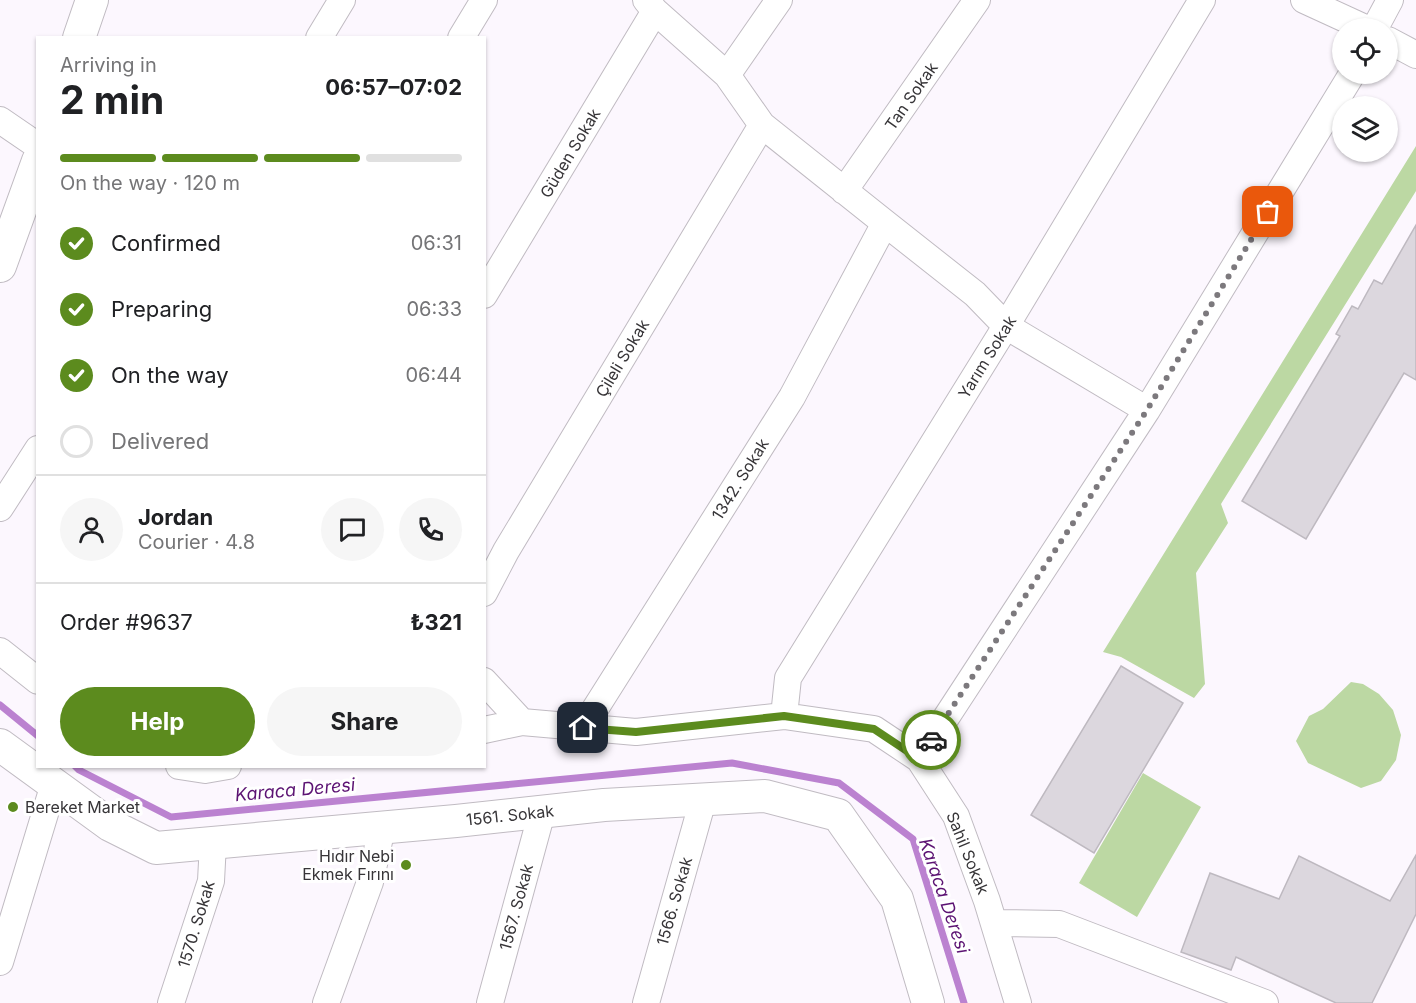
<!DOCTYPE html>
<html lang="en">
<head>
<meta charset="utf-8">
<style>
  :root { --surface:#fff; --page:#f6f6f6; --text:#202124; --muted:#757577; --line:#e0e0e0; --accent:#5c8b1e }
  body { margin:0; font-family:Inter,sans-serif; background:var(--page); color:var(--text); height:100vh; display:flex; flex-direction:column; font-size:22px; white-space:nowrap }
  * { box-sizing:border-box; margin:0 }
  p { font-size:20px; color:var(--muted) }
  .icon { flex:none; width:33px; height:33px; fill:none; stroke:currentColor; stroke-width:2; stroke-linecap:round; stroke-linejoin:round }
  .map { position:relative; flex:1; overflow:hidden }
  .side { position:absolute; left:36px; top:36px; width:450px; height:732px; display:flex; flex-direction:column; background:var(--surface); border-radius:0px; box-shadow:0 2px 4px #0004 }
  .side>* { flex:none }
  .controls { position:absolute; left:1332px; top:18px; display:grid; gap:12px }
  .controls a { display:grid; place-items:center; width:66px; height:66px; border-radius:50%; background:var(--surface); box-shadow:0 2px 4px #0004; font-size:30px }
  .pin { position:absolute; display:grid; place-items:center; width:51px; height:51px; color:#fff; margin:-26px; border-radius:12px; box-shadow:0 3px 9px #0006 }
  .courier { position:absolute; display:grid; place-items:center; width:60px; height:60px; margin:-30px; border:4px solid #5c8b1e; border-radius:50%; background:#fff; color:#222; box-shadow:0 2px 8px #0007 }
  .head em { font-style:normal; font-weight:700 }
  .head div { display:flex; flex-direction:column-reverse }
  .head { display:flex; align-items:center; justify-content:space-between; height:102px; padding:0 24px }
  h1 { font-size:39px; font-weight:700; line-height:45px }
  .bar { display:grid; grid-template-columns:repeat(4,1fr); gap:9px 6px; align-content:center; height:72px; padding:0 24px }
  .bar i { height:8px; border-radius:4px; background:var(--line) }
  .bar .current { background:var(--accent) }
  .bar p { grid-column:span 4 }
  .line { display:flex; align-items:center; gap:15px; padding:0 24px; border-top:2px solid var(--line) }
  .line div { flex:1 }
  .round { display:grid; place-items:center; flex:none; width:63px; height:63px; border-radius:32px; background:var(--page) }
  ol { padding:0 24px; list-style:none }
  li { display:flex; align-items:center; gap:18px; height:66px }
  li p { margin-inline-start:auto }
  li .icon { padding:6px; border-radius:50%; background:var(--accent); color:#fff; stroke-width:4 }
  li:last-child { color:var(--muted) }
  li i { width:33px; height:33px; border:3px solid var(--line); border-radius:50% }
  .action { display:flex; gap:12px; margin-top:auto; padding:12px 24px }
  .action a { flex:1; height:69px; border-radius:36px; background:var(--accent); color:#fff; font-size:24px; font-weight:700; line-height:69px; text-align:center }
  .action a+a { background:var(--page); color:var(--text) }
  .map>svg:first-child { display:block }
  .green { fill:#bcd8a3 }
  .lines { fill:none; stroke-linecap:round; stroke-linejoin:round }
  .stream { stroke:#bb82d0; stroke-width:7 }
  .building { fill:#dcd7de; stroke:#beb9c0; stroke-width:1.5 }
  .minor-casing { stroke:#c0bbc2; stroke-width:28 }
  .tertiary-casing { stroke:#c0bbc2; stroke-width:34 }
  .minor { stroke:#fff; stroke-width:26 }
  .tertiary { stroke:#fff; stroke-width:32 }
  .done { stroke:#7c797d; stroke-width:6; stroke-dasharray:0 10.8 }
  .route { stroke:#5c8b1e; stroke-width:8 }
  .poi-dot { fill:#5c8b1e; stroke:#fff; stroke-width:2 }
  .labels { text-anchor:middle; stroke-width:6; stroke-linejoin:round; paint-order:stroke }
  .street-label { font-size:16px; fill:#373538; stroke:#fff }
  .poi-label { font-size:16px; fill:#373538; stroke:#fff; text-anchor:start }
  .water-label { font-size:18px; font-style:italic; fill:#5c1373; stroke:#fff }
</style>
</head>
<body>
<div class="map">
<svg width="1416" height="1003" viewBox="0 0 1416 1003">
  <rect width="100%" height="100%" fill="#fcf7fe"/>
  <!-- green -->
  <path class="green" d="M 1416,146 L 1416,191 L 1221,504 L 1228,523 L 1196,573 L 1205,684 L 1194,698 L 1121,657 L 1103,652 Z
    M 1351,682 L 1363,684 L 1379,694 L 1393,710 L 1401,735 L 1396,760 L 1381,781 L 1361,788 L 1308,763 L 1296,741 L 1309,716 L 1323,709 Z
    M 1143,773 L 1201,807 L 1137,917 L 1079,883 Z"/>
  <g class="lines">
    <!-- stream -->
    <path class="stream" d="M 0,705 L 38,736
      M 75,766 L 79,770 L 171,817 L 732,763 L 839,783 L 913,839 L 964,1003"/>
  </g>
  <!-- building -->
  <path class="building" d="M 1416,225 L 1416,380 L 1404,373 L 1306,539 L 1242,501 L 1340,336 L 1336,334 L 1352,306 L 1358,309 L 1374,280 L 1382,284 Z
    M 1121,666 L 1183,703 L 1094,853 L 1031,815 Z
    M 1416,855 L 1416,914 L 1372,1003 L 1336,1003 L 1236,957 L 1231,970 L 1181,952 L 1210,873 L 1279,899 L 1299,856 L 1390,901 Z"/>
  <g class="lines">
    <!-- minor casing -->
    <g class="minor-casing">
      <path id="minor" d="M 646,0 L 655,11 L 727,75 L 762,125 L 885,223 L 975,294 L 1006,326 L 1147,410
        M 1304,0 L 1365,28
        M 1375,28 L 1390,0
        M 319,38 L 342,0
        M 461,38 L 484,0
        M 1388,40 L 1416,55
        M 727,75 L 779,0
        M 0,120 L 38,146
        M 844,191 L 977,0
        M 484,295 L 655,11
        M 0,508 L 38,449
        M 484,593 L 506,551 L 762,125
        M 0,651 L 38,681
        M 484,681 L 522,722
        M 784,716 L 788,678 L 1006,326 L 1202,0
        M 583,728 L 792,397 L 885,223
        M 484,730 L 522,722 L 636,732 L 784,716 L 874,729 L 919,759 L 956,816 L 987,901 L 1018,1003
        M 919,759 L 1147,410 L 1352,74
        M 179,766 L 205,770 L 228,766
        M 994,923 L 1059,924 L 1265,1003
        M 0,962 L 54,784
        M 171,1003 L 211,881 L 213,843
        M 326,1003 L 370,882 L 382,828
        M 490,1003 L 542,812
        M 646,1003 L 703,800"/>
    </g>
    <!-- tertiary casing -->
    <g class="tertiary-casing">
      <path id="tertiary" d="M 79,38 L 92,0
        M 0,266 L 38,161
        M 0,745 L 110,825 L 156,848 L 456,821 L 604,805 L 765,796 L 838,815 L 897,899 L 928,1003"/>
    </g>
    <!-- minor -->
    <use href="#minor" class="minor"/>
    <!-- tertiary -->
    <use href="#tertiary" class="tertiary"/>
  </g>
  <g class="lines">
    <!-- done -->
    <path class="done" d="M 931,740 L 1147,410 L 1268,212"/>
    <!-- route -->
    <path class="route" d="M 583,728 L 636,732 L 784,716 L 874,729 L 919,759 L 931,740"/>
  </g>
  <!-- markers -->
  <g class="poi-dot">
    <circle cx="13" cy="807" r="6"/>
    <circle cx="406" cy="865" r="6"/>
  </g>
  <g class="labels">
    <!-- street labels -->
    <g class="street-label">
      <text transform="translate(911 96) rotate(-55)" y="6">Tan Sokak</text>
      <text transform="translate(570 153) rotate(-59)" y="6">Güden Sokak</text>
      <text transform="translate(987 357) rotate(-58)" y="6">Yarım Sokak</text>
      <text transform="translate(622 358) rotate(-59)" y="6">Çileli Sokak</text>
      <text transform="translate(740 479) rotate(-58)" y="6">1342. Sokak</text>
      <text transform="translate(510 815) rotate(-6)" y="6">1561. Sokak</text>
      <text transform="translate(968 853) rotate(68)" y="6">Sahil Sokak</text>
      <text transform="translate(674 901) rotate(-74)" y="6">1566. Sokak</text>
      <text transform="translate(516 907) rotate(-75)" y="6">1567. Sokak</text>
      <text transform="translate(196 924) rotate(-73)" y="6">1570. Sokak</text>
    </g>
    <!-- poi labels -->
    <g class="poi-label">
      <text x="25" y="813">Bereket Market</text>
      <text x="394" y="862" text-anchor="end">Hıdır Nebi<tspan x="394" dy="18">Ekmek Fırını</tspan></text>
    </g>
    <!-- water labels -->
    <g class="water-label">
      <text transform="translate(295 790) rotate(-5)" y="6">Karaca Deresi</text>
      <text transform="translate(944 896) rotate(71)" y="6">Karaca Deresi</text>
    </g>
  </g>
</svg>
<div class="controls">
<a><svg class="icon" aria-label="locate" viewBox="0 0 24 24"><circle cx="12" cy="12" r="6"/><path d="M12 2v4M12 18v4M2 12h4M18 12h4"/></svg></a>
<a><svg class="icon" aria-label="layers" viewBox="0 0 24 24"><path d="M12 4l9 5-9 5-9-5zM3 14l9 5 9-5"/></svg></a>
</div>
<div class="pin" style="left:1268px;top:212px;background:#ea580c"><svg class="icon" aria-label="bag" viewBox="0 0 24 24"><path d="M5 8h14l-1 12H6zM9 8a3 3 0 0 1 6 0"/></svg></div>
<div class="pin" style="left:583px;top:728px;background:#1f2937"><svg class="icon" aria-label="home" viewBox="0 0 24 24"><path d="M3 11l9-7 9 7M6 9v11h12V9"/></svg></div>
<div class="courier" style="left:931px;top:740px"><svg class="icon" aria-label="car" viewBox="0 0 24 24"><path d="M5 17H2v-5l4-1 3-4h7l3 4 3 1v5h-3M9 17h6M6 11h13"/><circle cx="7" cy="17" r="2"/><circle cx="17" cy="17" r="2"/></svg></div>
<section class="side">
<div class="head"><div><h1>2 min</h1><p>Arriving in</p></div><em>06:57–07:02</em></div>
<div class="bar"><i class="current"></i><i class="current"></i><i class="current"></i><i></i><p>On the way · 120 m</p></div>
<ol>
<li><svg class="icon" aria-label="check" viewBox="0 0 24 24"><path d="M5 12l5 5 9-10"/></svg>Confirmed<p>06:31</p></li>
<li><svg class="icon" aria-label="check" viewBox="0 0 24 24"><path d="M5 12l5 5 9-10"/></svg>Preparing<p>06:33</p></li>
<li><svg class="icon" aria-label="check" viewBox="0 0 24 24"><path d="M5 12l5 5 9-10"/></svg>On the way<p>06:44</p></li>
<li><i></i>Delivered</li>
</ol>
<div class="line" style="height:108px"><a class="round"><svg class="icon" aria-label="person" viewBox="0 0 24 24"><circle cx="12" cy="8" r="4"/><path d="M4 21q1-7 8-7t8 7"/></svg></a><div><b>Jordan</b><p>Courier · 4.8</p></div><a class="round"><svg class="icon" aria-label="chat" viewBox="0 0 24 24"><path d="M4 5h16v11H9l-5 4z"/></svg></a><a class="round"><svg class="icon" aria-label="phone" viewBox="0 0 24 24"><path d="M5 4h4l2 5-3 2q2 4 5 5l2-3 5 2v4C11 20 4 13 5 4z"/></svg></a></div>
<div class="line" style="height:78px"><div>Order #9637</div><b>₺321</b></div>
<div class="action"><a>Help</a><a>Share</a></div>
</section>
</div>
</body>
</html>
